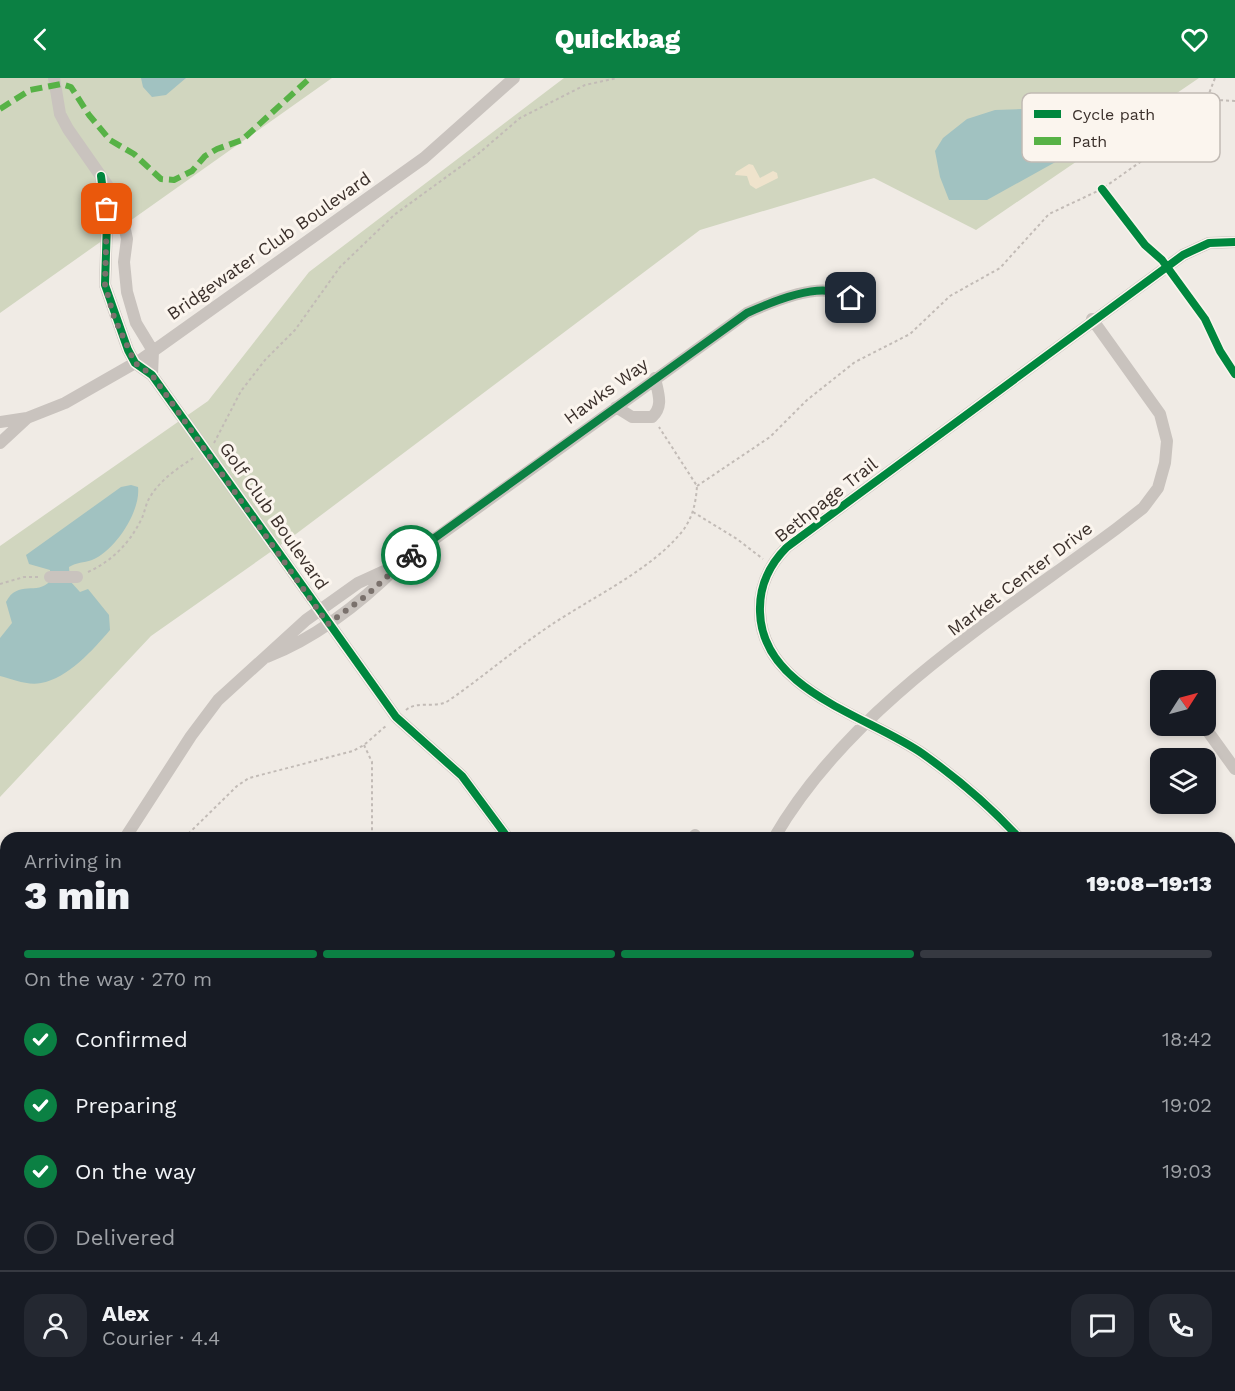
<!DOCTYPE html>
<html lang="en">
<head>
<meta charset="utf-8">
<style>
  :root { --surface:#171b24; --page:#242831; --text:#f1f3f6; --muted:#9ea1a6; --line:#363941; --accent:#0b8043 }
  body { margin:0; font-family:"Work Sans",sans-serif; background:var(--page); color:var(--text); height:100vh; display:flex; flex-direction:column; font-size:22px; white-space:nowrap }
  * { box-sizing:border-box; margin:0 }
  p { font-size:20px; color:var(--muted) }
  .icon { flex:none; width:33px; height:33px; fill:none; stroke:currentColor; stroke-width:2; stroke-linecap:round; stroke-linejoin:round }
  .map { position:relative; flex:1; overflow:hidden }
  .side { position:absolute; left:0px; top:754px; width:1236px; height:560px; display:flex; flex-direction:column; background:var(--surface); border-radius:18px 18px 0 0; box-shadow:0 3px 9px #0003 }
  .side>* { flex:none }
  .needle { width:39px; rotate:54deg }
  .tools { position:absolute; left:1150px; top:592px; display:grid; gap:12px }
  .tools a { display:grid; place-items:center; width:66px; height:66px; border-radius:12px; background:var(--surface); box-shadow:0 3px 9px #0003; font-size:30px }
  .pin { position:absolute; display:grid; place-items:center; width:51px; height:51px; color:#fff; margin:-26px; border-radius:12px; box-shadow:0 3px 9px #0006 }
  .courier { position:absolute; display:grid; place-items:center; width:60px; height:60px; margin:-30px; border:4px solid #0b8043; border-radius:50%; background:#fff; color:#222; box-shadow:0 2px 8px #0007 }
  .headline em { font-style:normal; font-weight:800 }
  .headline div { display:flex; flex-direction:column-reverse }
  .headline { display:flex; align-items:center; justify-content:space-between; height:102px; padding:0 24px }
  h1 { font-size:39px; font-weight:800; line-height:45px }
  .bar { display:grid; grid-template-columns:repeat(4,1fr); gap:9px 6px; align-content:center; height:72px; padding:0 24px }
  .bar i { height:8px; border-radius:4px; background:var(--line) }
  .bar .current { background:var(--accent) }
  .bar p { grid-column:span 4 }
  .line { display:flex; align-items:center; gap:15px; padding:0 24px; border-top:2px solid var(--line) }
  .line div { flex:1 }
  .round { display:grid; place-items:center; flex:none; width:63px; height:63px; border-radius:18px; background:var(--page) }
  ol { padding:0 24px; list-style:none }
  li { display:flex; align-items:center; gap:18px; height:66px }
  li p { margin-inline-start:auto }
  li .icon { padding:6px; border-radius:50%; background:var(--accent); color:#fff; stroke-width:4 }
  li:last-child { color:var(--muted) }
  li i { width:33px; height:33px; border:3px solid var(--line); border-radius:50% }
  header { display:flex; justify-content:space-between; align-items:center; height:78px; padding:0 24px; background:var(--accent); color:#fff; font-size:27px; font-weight:800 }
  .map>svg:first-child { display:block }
  .green { fill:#d1d6bf }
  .sand { fill:#efe3cc }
  .water { fill:#a1c2c1 }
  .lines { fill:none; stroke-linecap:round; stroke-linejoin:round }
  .path { stroke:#c2bbb6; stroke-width:2; stroke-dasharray:3 3; stroke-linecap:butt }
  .minor { stroke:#c9c3be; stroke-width:12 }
  .quiet { stroke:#57b246; stroke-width:6; stroke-dasharray:12 6; stroke-linecap:butt }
  .cycleway-casing { stroke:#fbf5ee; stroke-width:11 }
  .cycleway { stroke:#00873e; stroke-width:8 }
  .done { stroke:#7a716c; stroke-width:6; stroke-dasharray:0 10.8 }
  .route { stroke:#0b8043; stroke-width:8 }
  .labels { text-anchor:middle; stroke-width:6; stroke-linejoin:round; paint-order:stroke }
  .street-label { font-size:18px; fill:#3b302b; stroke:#fbf5ee }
  .key { fill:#fbf5ee; stroke:#c1bab4; stroke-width:1.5 }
  .key-label { font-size:16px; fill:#3b302b }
</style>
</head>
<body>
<header><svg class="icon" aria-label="back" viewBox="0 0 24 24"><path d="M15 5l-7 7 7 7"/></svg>Quickbag<svg class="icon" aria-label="heart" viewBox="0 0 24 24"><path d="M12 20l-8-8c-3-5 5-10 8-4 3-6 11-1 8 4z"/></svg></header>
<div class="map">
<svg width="1235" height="1313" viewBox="0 0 1235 1313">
  <rect width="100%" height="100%" fill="#f0ebe5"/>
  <!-- green -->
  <path class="green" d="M 0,0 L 332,0 L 0,235 Z
    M 564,0 L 1199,0 L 976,152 L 874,100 L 700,152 L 296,456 L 151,558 L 0,719 L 0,468 L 208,323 L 309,194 Z"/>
  <!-- sand -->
  <path class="sand" d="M 749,86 L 753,87 L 760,100 L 773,93 L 777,95 L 778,100 L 756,111 L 750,107 L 747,98 L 735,97 L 736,94 Z"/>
  <!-- water -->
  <path class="water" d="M 141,0 L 186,0 L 166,17 L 152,19 L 143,9 Z
    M 1103,20 L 1124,23 L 1129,35 L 1113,54 L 1094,65 L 1077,72 L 987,122 L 949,122 L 940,99 L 935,73 L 943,60 L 967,41 L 995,32 L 1022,31 Z
    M 131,407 L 138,409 C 141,433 115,473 92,482 C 83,485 77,484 69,489 L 70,503 L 80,514 L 88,511 L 109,537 L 110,552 C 94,571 67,601 41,605 C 28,608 12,601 0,598 L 0,560 L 12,545 L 6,524 C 18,501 37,518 50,503 L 50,492 L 29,486 L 26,477 L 121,409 Z"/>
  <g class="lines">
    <!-- path -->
    <path class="path" d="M 1209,18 L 1217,22 L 1235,23
      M 214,365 L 241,313 L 265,282 L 295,252 L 340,189 L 394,137 L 478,76 L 520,40 L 585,7 L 617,0
      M 697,408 L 770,359 L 807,322 L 855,284 L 910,256 L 950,218 L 1000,190 L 1049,136 L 1102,111 L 1174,60 L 1205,26 L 1215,0
      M 693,434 L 737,461 L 763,481
      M 88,494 C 112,483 130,465 142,440 C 145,433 146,425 150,419 C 160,402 179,389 195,379
      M 0,506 L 24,499 L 39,499
      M 406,632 C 418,622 434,631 448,623 C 483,599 515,571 551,547 C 591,520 655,490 684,451 C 693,438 696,424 697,408 L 659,349
      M 364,667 L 372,684 L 372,760
      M 184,760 L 237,708 L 249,700 L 353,673 L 364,667 L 387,647
      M 0,922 L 6,918
      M 0,1309 L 3,1313"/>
    <!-- minor -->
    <path class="minor" d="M 54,0 L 60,36 L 68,51 L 119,124 L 127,161 L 124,184 L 127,214 L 136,245 L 153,273 L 152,297
      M 101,98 L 107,144 L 105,207 L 128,272 L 135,285 L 152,297 L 396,639 L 462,698 L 508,760
      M 616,329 L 632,339 L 652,339 C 664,328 658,315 655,300
      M 0,344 L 27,340 L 65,325 L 142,281 L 424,80 L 514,0
      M 0,365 L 27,340
      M 50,499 L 77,499
      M 267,579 C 318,559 362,524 400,486 L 747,235 C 767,226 806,210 829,213 C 836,214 844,217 851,220
      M 1204,648 L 1235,691
      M 125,760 L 191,658 L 218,622 L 306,542 L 358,505 L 393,489
      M 694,760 L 695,757
      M 774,760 C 851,627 995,541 1116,451 L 1143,430 L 1158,410 L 1165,385 L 1167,363 L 1160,336 L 1092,241
      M 1019,760 C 991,729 958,701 923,676 C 869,638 762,613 760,534 C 759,508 769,487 787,469 L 1183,177 L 1209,165 L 1235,164
      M 1230,785 L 1235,782
      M 0,866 L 6,862
      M 1230,866 L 1235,873
      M 1230,992 L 1235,988
      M 0,1060 L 6,1051
      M 0,1148 L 6,1159
      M 155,1308 L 158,1313
      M 173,1308 L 173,1313
      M 919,1308 L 923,1313
      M 192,1313 L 199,1308
      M 317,1313 L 324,1308
      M 625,1313 L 636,1308
      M 793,1313 L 800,1308"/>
    <!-- quiet -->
    <path class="quiet" d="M 0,31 L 30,12 L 61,6 L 71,9 L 89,37 L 110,62 L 134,76 L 161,101 L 174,102 L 192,93 L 205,78 L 217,71 L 242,62 L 310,0"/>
    <!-- cycleway casing -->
    <g class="cycleway-casing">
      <path id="cycleway" d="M 101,98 L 107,144 L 105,207 L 128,272 L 135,285 L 152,297 L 396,639 L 462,698 L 508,760
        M 1102,111 L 1145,167 L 1162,182 L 1205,241 L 1220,273 L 1235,296
        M 1019,760 C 991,729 958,701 923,676 C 869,638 762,613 760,534 C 759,508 769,487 787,469 L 1183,177 L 1209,165 L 1235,164"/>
    </g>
    <!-- cycleway -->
    <use href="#cycleway" class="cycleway"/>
  </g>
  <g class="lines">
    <!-- done -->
    <path class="done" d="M 107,131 L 105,207 L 114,239 L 135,285 L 152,297 L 328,546 L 367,517 L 411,477"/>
    <!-- route -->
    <path class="route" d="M 411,477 L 747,235 C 767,226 806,210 829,213 C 836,213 844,217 851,220"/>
  </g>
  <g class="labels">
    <!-- street labels -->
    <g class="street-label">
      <text transform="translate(269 168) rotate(-35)" y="6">Bridgewater Club Boulevard</text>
      <text transform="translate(606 313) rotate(-36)" y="6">Hawks Way</text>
      <text transform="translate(826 422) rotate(-38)" y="6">Bethpage Trail</text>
      <text transform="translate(274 438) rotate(55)" y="6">Golf Club Boulevard</text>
      <text transform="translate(1020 501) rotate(-37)" y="6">Market Center Drive</text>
    </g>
  </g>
  <!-- legend -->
  <rect x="1022" y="15" width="198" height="69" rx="9" class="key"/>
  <rect x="1034" y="32" width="27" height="8" fill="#00873e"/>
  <rect x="1034" y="59" width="27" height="8" fill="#57b246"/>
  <g class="key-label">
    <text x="1072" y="42">Cycle path</text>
    <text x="1072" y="69">Path</text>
  </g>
</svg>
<div class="tools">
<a><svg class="needle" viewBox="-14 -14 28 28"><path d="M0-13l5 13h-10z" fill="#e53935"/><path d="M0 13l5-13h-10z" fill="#9ea1a6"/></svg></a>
<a><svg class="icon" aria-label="layers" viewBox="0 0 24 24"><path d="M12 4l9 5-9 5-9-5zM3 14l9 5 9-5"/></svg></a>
</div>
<div class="pin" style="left:107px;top:131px;background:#ea580c"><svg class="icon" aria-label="bag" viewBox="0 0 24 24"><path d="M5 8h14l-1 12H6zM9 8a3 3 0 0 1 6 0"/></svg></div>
<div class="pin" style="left:851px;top:220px;background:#1f2937"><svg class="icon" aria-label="home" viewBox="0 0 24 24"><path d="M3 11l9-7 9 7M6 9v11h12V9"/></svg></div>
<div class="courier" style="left:411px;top:477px"><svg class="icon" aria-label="bike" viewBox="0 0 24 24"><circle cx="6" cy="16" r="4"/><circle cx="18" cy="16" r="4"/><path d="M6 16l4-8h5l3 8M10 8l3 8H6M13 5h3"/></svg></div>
<section class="side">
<div class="headline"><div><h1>3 min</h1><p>Arriving in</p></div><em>19:08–19:13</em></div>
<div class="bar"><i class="current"></i><i class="current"></i><i class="current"></i><i></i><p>On the way · 270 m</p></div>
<ol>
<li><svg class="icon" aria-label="check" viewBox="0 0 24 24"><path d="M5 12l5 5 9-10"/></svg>Confirmed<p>18:42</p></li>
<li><svg class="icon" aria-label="check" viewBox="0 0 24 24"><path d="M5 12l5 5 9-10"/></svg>Preparing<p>19:02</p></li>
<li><svg class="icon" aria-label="check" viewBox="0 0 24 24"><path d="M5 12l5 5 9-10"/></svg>On the way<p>19:03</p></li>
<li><i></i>Delivered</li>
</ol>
<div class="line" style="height:108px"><a class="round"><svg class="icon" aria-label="person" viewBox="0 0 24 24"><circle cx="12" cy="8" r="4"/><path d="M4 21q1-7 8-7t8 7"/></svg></a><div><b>Alex</b><p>Courier · 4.4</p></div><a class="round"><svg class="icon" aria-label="chat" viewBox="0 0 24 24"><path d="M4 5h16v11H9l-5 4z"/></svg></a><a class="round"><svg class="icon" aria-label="phone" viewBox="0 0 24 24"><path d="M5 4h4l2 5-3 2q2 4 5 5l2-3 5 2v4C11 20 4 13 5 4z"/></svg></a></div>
</section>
</div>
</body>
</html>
